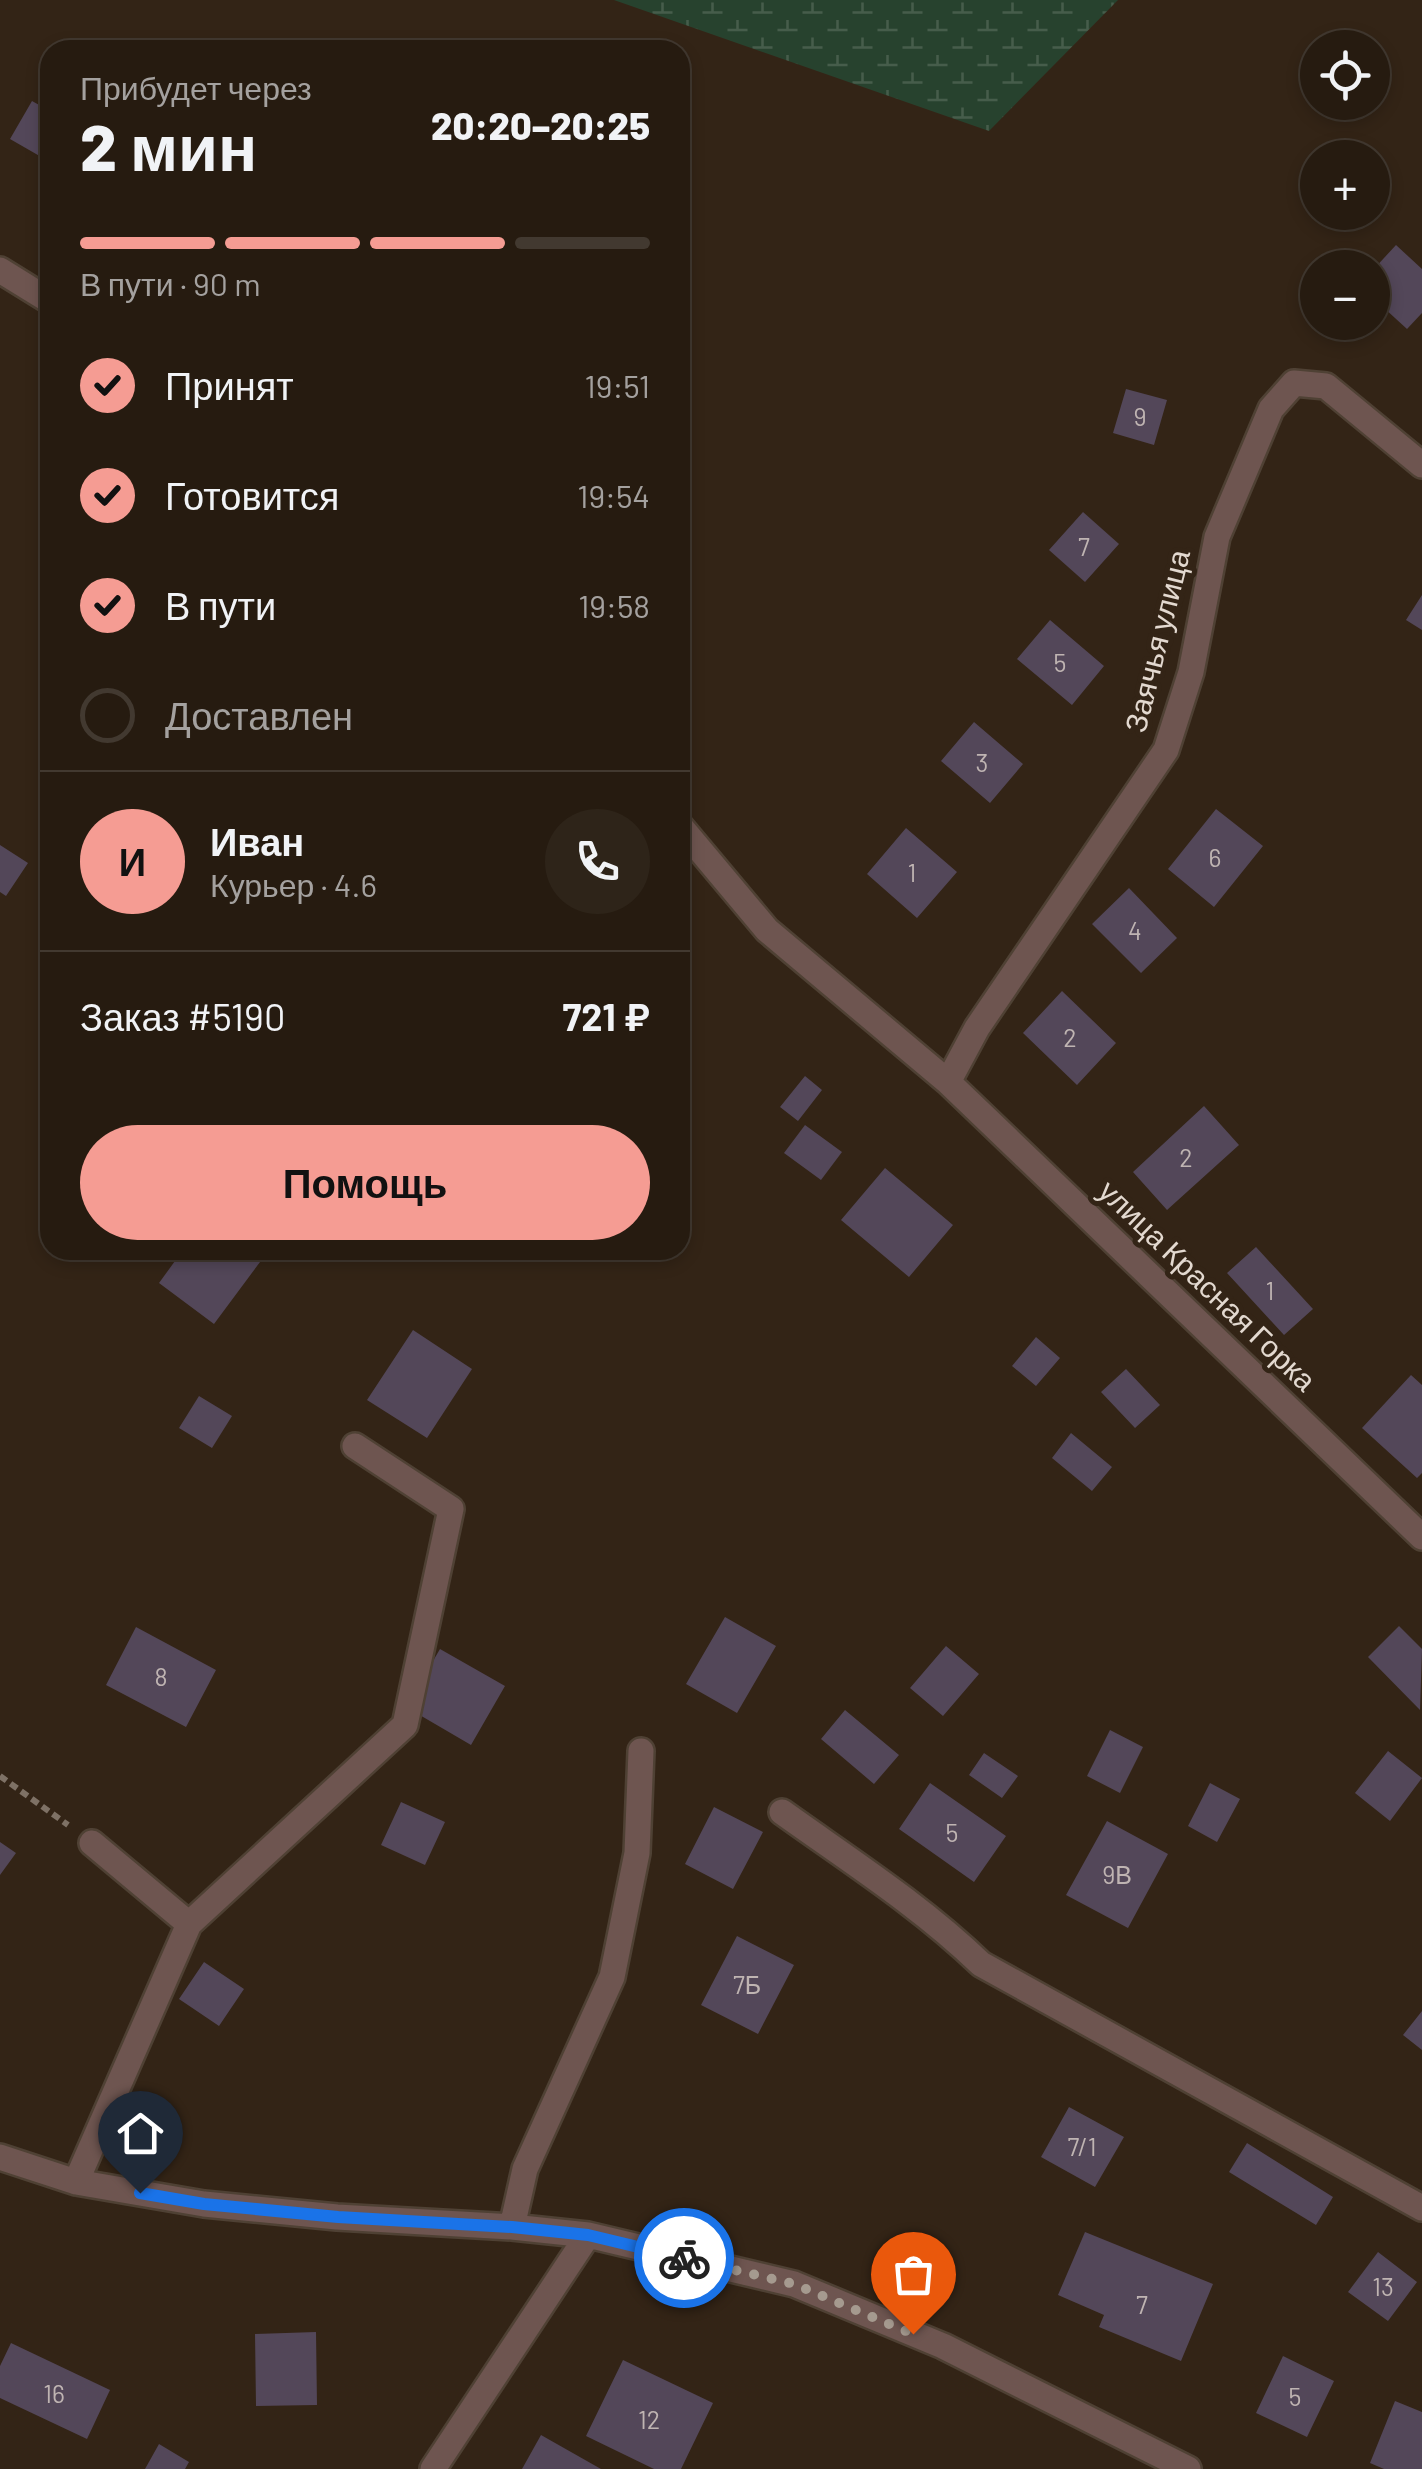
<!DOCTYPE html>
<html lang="ru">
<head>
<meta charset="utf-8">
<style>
  :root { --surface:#261b10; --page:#2e2419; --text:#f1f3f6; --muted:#a4a19f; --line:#423930; --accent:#f59c93 }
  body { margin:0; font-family:Barlow,sans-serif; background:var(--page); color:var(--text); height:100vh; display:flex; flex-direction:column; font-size:38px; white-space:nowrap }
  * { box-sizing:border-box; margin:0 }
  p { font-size:32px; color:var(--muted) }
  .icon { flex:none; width:55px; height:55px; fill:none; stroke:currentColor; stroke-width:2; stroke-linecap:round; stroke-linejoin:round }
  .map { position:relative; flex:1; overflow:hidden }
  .panel { position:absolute; left:40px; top:40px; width:650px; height:1220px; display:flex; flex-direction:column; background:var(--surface); border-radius:30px; box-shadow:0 5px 15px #0003,0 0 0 2px var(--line) }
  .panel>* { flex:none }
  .fabs { position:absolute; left:1300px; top:30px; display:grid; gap:20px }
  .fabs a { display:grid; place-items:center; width:90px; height:90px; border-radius:50%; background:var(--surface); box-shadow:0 5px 15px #0003,0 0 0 2px var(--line); font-size:50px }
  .pin { position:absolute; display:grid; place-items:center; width:85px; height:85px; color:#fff; margin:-102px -42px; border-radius:50% 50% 50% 0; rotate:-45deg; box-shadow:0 0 10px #0007 }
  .pin .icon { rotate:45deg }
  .courier { position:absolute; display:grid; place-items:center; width:100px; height:100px; margin:-50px; border:8px solid #1a73e8; border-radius:50%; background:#fff; color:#222; box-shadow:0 2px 12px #0007 }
  .summary em { font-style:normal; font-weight:800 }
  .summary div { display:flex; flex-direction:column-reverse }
  .summary { display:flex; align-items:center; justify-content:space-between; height:170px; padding:0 40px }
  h1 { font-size:65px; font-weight:800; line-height:75px }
  .bar { display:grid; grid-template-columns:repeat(4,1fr); gap:15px 10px; align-content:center; height:120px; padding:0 40px }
  .bar i { height:12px; border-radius:8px; background:var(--line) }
  .bar .current { background:var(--accent) }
  .bar p { grid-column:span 4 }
  .line { display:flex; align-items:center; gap:25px; padding:0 40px; border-top:2px solid var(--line) }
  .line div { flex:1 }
  .round { display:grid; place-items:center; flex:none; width:105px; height:105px; border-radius:52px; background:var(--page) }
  ol { padding:0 40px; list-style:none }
  li { display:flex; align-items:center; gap:30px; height:110px }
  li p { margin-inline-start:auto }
  li .icon { padding:10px; border-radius:50%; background:var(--accent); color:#111; stroke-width:4 }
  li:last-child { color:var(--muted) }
  li i { width:55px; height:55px; border:5px solid var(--line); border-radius:50% }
  .action { display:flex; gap:20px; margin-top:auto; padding:20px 40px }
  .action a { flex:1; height:115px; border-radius:60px; background:var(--accent); color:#111; font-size:40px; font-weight:800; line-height:115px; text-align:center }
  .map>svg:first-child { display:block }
  .wetland { fill:url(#wetland-marsh) }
  .building { fill:#534759 }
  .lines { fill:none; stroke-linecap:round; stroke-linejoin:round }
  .minor-casing { stroke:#4f4134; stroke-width:30 }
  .path { stroke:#7e7165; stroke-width:6; stroke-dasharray:8 5; stroke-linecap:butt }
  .minor { stroke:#6e5550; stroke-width:25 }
  .done { stroke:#a59a8f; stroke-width:10; stroke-dasharray:0 18 }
  .route { stroke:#1a73e8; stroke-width:12 }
  .labels { text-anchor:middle; stroke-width:10; stroke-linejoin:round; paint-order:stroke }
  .number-label { font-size:25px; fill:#bfb4b2 }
  .street-label { font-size:30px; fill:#e3d9d0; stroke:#332416 }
</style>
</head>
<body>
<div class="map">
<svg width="1422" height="2469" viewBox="0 0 1422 2469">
  <defs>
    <pattern id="wetland-marsh" width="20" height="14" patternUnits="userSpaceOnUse" patternTransform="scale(2.5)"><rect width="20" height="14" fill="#27422e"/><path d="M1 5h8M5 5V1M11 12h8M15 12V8" fill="none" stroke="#465d4b"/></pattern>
  </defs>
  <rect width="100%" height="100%" fill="#332416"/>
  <!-- wetland -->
  <path class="wetland" d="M 614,0 L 1118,0 L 989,131 Z"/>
  <!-- building -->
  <path class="building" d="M 32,101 L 50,111 L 50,162 L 10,139 Z
    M 1396,245 L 1422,269 L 1422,313 L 1407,329 L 1372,297 L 1372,271 Z
    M 1126,389 L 1167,400 L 1154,445 L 1113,433 Z
    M 1083,512 L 1119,544 L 1085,582 L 1049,550 Z
    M 1422,595 L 1422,630 L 1406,620 Z
    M 1050,620 L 1104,666 L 1072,705 L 1017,659 Z
    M 974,722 L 1023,764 L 990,803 L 941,761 Z
    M 1216,809 L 1263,846 L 1214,907 L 1168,869 Z
    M 906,828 L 957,872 L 917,918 L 867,874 Z
    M 0,845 L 28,863 L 6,896 L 0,892 Z
    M 1129,888 L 1177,938 L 1141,973 L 1092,924 Z
    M 1062,991 L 1116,1043 L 1077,1085 L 1023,1033 Z
    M 805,1076 L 822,1090 L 798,1121 L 780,1107 Z
    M 1204,1106 L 1239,1145 L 1167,1210 L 1133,1172 Z
    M 805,1125 L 842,1152 L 821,1180 L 784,1153 Z
    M 885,1168 L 953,1225 L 909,1277 L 841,1220 Z
    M 1256,1247 L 1313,1309 L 1284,1335 L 1227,1273 Z
    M 183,1250 L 252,1250 L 263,1258 L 214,1324 L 159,1283 Z
    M 413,1330 L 472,1369 L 427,1438 L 367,1400 Z
    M 1036,1337 L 1060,1358 L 1036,1386 L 1012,1366 Z
    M 1126,1369 L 1160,1405 L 1135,1428 L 1101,1392 Z
    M 1411,1375 L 1422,1385 L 1422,1473 L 1417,1478 L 1362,1428 Z
    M 199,1396 L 232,1416 L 212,1448 L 179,1428 Z
    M 1071,1433 L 1112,1467 L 1092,1491 L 1052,1458 Z
    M 725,1617 L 776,1646 L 737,1713 L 686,1684 Z
    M 1399,1626 L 1422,1649 L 1420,1710 L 1368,1657 Z
    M 136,1627 L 216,1670 L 186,1727 L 106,1685 Z
    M 946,1646 L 979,1674 L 943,1716 L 910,1688 Z
    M 440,1649 L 505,1686 L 471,1745 L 406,1707 Z
    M 845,1710 L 899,1755 L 874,1784 L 821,1739 Z
    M 1110,1730 L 1143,1747 L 1120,1793 L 1087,1776 Z
    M 1388,1751 L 1422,1778 L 1390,1821 L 1355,1793 Z
    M 984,1753 L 1018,1776 L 1002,1798 L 969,1775 Z
    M 930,1783 L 1006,1836 L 974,1882 L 899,1829 Z
    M 1210,1783 L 1240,1799 L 1217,1842 L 1188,1826 Z
    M 401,1802 L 445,1822 L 425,1865 L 381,1845 Z
    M 714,1807 L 763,1832 L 733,1889 L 685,1864 Z
    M 1107,1821 L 1168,1854 L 1128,1928 L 1066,1895 Z
    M 0,1842 L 16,1853 L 0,1875 Z
    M 737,1936 L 794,1965 L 758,2034 L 701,2005 Z
    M 204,1962 L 244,1989 L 219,2026 L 179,1999 Z
    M 1422,2011 L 1422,2050 L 1403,2035 Z
    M 1069,2107 L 1124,2137 L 1095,2187 L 1041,2157 Z
    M 1247,2143 L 1333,2197 L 1316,2225 L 1229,2172 Z
    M 1085,2232 L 1213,2284 L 1181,2361 L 1099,2327 L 1104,2315 L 1058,2295 Z
    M 1378,2252 L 1417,2282 L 1388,2321 L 1348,2292 Z
    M 316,2332 L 317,2405 L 256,2406 L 255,2334 Z
    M 11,2343 L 110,2390 L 87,2439 L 0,2398 L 0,2366 Z
    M 1283,2356 L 1334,2381 L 1307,2437 L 1256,2413 Z
    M 623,2360 L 713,2403 L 681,2469 L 654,2469 L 586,2436 Z
    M 1395,2401 L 1422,2412 L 1422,2469 L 1384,2469 L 1370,2463 Z
    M 541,2435 L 601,2469 L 522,2469 Z
    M 159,2444 L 189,2462 L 185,2469 L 145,2469 Z"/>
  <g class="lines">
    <!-- minor casing -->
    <g class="minor-casing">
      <path id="minor" d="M 0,270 L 50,301
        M 680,826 L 767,930 L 948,1082 L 1422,1537
        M 948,1082 L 977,1028 L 1166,750 L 1191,672 L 1217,537 L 1271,409 L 1294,383 L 1326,386 L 1422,465
        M 782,1812 C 849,1860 921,1906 981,1964 L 1422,2208
        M 92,1843 L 189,1924
        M 0,2157 L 76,2182 L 204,2204 L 337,2217 L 512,2227 L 588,2235 L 794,2284 L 943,2346 L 1188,2469
        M 76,2182 L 189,1924 L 405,1725 L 451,1509 L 355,1446
        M 512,2227 L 525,2169 L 612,1977 L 637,1853 L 641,1751
        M 433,2469 L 588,2235"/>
    </g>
    <!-- path -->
    <path class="path" d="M 0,1776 L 68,1825"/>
    <!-- minor -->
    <use href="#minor" class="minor"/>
  </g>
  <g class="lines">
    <!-- done -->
    <path class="done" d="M 684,2258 L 794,2284 L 913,2334"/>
    <!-- route -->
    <path class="route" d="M 140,2193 L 204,2204 L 338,2217 L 512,2227 L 588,2235 L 684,2258"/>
  </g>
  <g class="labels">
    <!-- number labels -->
    <g class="number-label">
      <text x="1140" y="426">9</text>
      <text x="1084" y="556">7</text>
      <text x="1060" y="672">5</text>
      <text x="982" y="772">3</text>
      <text x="1215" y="867">6</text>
      <text x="912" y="882">1</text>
      <text x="1135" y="940">4</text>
      <text x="1070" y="1047">2</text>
      <text x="1186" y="1167">2</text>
      <text x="1270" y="1300">1</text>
      <text x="161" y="1686">8</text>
      <text x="952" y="1842">5</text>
      <text x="1117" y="1884">9В</text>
      <text x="747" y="1994">7Б</text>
      <text x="1082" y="2156">7/1</text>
      <text x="1383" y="2296">13</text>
      <text x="1142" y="2314">7</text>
      <text x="54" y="2403">16</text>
      <text x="1295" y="2406">5</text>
      <text x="649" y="2429">12</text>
    </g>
    <!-- street labels -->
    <g class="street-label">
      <text transform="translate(1158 641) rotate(-76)" y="10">Заячья улица</text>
      <text transform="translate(1207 1286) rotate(44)" y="10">улица Красная Горка</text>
    </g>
  </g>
</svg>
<div class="fabs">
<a><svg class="icon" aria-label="locate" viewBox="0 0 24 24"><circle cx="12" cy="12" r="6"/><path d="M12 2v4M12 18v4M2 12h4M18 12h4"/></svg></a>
<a>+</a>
<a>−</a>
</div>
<div class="pin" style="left:913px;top:2334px;background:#ea580c"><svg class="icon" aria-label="bag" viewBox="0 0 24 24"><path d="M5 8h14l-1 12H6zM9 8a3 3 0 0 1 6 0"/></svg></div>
<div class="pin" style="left:140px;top:2193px;background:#1f2937"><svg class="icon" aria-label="home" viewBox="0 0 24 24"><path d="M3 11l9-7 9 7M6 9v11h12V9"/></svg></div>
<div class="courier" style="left:684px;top:2258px"><svg class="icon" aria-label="bike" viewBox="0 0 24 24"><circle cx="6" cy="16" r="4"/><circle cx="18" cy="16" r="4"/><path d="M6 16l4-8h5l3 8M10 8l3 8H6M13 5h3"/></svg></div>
<section class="panel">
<div class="summary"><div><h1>2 мин</h1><p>Прибудет через</p></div><em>20:20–20:25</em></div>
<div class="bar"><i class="current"></i><i class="current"></i><i class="current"></i><i></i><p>В пути · 90 m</p></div>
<ol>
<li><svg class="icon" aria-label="check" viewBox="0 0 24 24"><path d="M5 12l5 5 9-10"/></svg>Принят<p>19:51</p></li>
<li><svg class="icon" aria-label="check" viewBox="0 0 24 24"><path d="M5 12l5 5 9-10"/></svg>Готовится<p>19:54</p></li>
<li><svg class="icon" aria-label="check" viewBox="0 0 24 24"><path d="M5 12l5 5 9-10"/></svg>В пути<p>19:58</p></li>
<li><i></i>Доставлен</li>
</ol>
<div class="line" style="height:180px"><b class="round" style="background:var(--accent);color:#111">И</b><div><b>Иван</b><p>Курьер · 4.6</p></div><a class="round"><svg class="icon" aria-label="phone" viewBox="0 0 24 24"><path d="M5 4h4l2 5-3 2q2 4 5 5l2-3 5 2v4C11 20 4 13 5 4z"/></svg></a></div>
<div class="line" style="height:130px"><div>Заказ #5190</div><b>721 ₽</b></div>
<div class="action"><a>Помощь</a></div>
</section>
</div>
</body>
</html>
